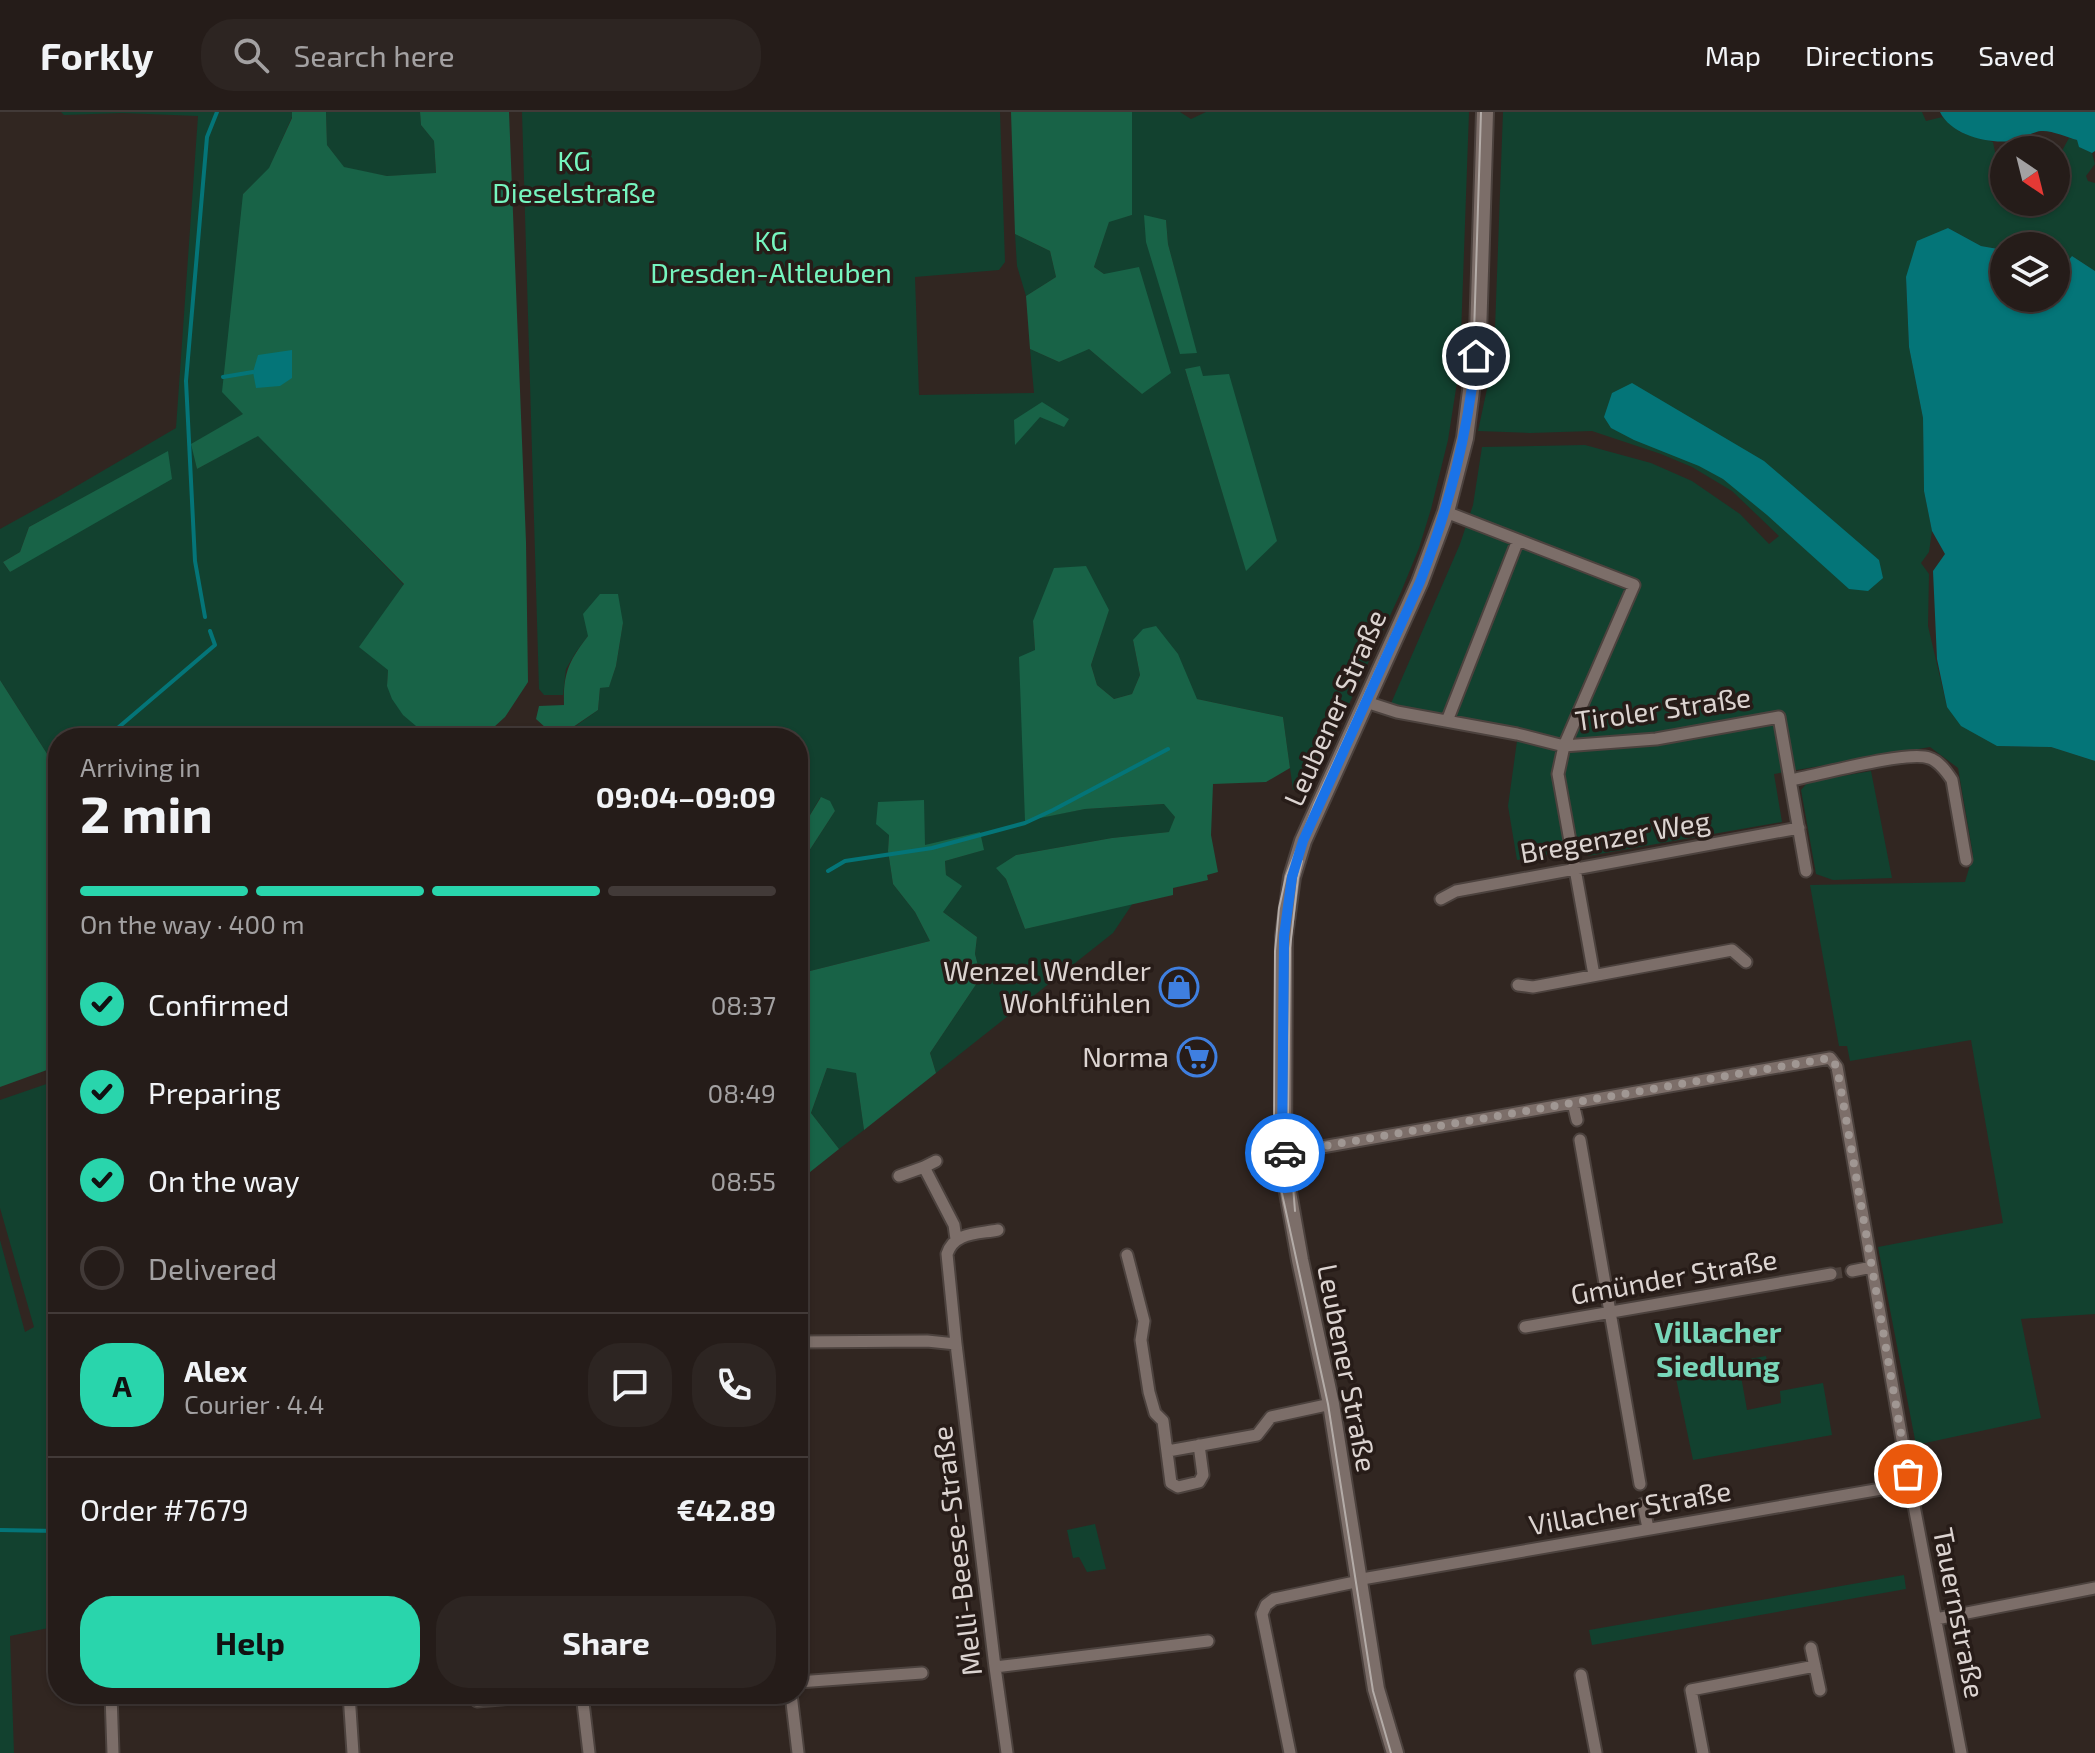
<!DOCTYPE html>
<html lang="en">
<head>
<meta charset="utf-8">
<style>
  :root { --surface:#251c19; --page:#2d2522; --text:#f1f3f6; --muted:#a3a1a2; --line:#423a38; --accent:#29d5ac }
  body { margin:0; font-family:"Exo 2",sans-serif; background:var(--page); color:var(--text); height:100vh; display:flex; flex-direction:column; font-size:30px; white-space:nowrap }
  * { box-sizing:border-box; margin:0 }
  p { font-size:26px; color:var(--muted) }
  .icon { flex:none; width:44px; height:44px; fill:none; stroke:currentColor; stroke-width:2; stroke-linecap:round; stroke-linejoin:round }
  .map { position:relative; flex:1; overflow:hidden }
  .details { position:absolute; left:48px; top:616px; width:760px; height:976px; display:flex; flex-direction:column; background:var(--surface); border-radius:32px; box-shadow:0 2px 6px #0004,0 0 0 2px var(--line) }
  .details>* { flex:none }
  .needle { width:52px; rotate:145deg }
  .buttons { position:absolute; left:1990px; top:24px; display:grid; gap:16px }
  .buttons a { display:grid; place-items:center; width:80px; height:80px; border-radius:50%; background:var(--surface); box-shadow:0 2px 6px #0004,0 0 0 2px var(--line); font-size:40px }
  .pin { position:absolute; display:grid; place-items:center; width:68px; height:68px; color:#fff; margin:-34px; border:4px solid #fff; border-radius:50%; box-shadow:0 2px 8px #0007 }
  .courier { position:absolute; display:grid; place-items:center; width:80px; height:80px; margin:-40px; border:6px solid #1a73e8; border-radius:50%; background:#fff; color:#222; box-shadow:0 2px 10px #0007 }
  .head em { font-style:normal; font-weight:700 }
  .head div { display:flex; flex-direction:column-reverse }
  .head { display:flex; align-items:center; justify-content:space-between; height:136px; padding:0 32px }
  h1 { font-size:52px; font-weight:700; line-height:60px }
  .bar { display:grid; grid-template-columns:repeat(4,1fr); gap:12px 8px; align-content:center; height:96px; padding:0 32px }
  .bar i { height:10px; border-radius:6px; background:var(--line) }
  .bar .active { background:var(--accent) }
  .bar p { grid-column:span 4 }
  .line { display:flex; align-items:center; gap:20px; padding:0 32px; border-top:2px solid var(--line) }
  .line div { flex:1 }
  .round { display:grid; place-items:center; flex:none; width:84px; height:84px; border-radius:32px; background:var(--page) }
  ol { padding:0 32px; list-style:none }
  li { display:flex; align-items:center; gap:24px; height:88px }
  li p { margin-inline-start:auto }
  li .icon { padding:8px; border-radius:50%; background:var(--accent); color:#111; stroke-width:4 }
  li:last-child { color:var(--muted) }
  li i { width:44px; height:44px; border:4px solid var(--line); border-radius:50% }
  .primary-button { display:flex; gap:16px; margin-top:auto; padding:16px 32px }
  .primary-button a { flex:1; height:92px; border-radius:32px; background:var(--accent); color:#111; font-size:32px; font-weight:700; line-height:92px; text-align:center }
  .primary-button a+a { background:var(--page); color:var(--text) }
  header { display:flex; align-items:center; gap:48px; box-sizing:border-box; height:112px; padding:0 40px; background:var(--surface); border-bottom:2px solid var(--line) }
  header strong { font-size:38px }
  nav { display:flex; gap:44px; margin-inline-start:auto; font-size:28px }
  .search { width:560px; height:72px; background:var(--page); display:flex; align-items:center; gap:20px; box-sizing:border-box; padding:0 28px; border-radius:32px; color:var(--muted); font-size:30px }
  .map>svg:first-child { display:block }
  .green { fill:#12412f; fill-rule:evenodd }
  .forest { fill:#186347 }
  .water { fill:#047578 }
  .lines { fill:none; stroke-linecap:round; stroke-linejoin:round }
  .stream { stroke:#047578; stroke-width:4 }
  .street-tunnel { stroke:#4b403b; stroke-width:11; stroke-dasharray:11 5.5; stroke-linecap:butt }
  .street-casing { stroke:#4c423e; stroke-width:15 }
  .secondary-casing { stroke:#4c423e; stroke-width:20 }
  .street { stroke:#7c6e69; stroke-width:11 }
  .secondary { stroke:#7c6e69; stroke-width:16 }
  .tram { stroke:#b4aca8; stroke-width:2 }
  .done { stroke:#a09793; stroke-width:8; stroke-dasharray:0 14.4 }
  .route { stroke:#1a73e8; stroke-width:10 }
  .labels { text-anchor:middle; stroke-width:7; stroke-linejoin:round; paint-order:stroke }
  .park-label { font-size:28px; fill:#76f5bf; stroke:#271c18 }
  .street-label { font-size:28px; fill:#dcd4d1; stroke:#271c18 }
  .poi-label { font-size:28px; fill:#dcd4d1; stroke:#271c18; text-anchor:end }
  .neighbourhood-label { font-size:30px; font-weight:bold; fill:#78d6b9; stroke:#271c18 }
</style>
</head>
<body>
<header>
<strong>Forkly</strong>
<div class="search"><svg class="icon" aria-label="search" viewBox="0 0 24 24"><circle cx="10" cy="10" r="6"/><path d="M15 15l6 6"/></svg>Search here</div>
<nav><a>Map</a><a>Directions</a><a>Saved</a></nav>
</header>
<div class="map">
<svg width="2095" height="1641" viewBox="0 0 2095 1641">
  <rect width="100%" height="100%" fill="#312621"/>
  <!-- green -->
  <path class="green" d="M 61,0 L 292,0 L 292,5 L 269,57 L 243,82 L 244,302 L 192,332 L 197,357 L 258,323 L 404,473 L 388,558 L 387,574 L 432,626 L 58,626 L 58,659 L 0,568 L 0,417 L 58,385 L 176,316 L 198,4 L 122,1 L 64,3 ZM 168,340 L 10,460 L 3,450 L 20,440 L 29,415 Z
    M 326,0 L 420,0 L 421,13 L 434,29 L 436,62 L 387,64 L 344,56 L 327,33 Z
    M 522,0 L 1000,0 L 1005,150 L 999,158 L 915,165 L 919,283 L 1034,281 L 1030,237 L 1059,250 L 1088,236 L 1142,282 L 1104,162 L 1094,155 L 1109,109 L 1132,103 L 1132,0 L 1180,0 L 1191,7 L 1206,0 L 1469,0 L 1460,251 L 1448,328 L 1431,397 L 1419,436 L 1401,480 L 1311,674 L 1293,678 L 1283,605 L 1197,587 L 1133,528 L 1140,563 L 1132,582 L 1114,587 L 1097,573 L 1091,553 L 1109,497 L 1033,509 L 1035,538 L 1025,708 L 1085,697 L 1165,692 L 1175,705 L 1170,720 L 1112,726 L 1016,743 L 997,756 L 1006,767 L 1025,817 L 1133,791 L 1113,821 L 936,961 L 930,941 L 981,865 L 975,842 L 977,825 L 943,800 L 946,763 L 945,749 L 983,738 L 925,733 L 889,723 L 888,739 L 893,772 L 915,800 L 930,829 L 798,862 L 798,756 L 835,699 L 820,686 L 798,723 L 798,626 L 559,626 L 598,598 L 600,576 L 609,574 L 616,554 L 623,511 L 588,524 L 576,540 L 566,557 L 563,583 L 544,583 L 539,577 ZM 1145,104 L 1166,108 L 1168,132 L 1196,240 ZM 1185,257 L 1203,264 L 1247,458 L 1246,458 Z
    M 1503,0 L 1922,0 L 1926,9 L 1942,5 L 1960,20 L 1993,30 L 1999,60 L 2004,65 L 2004,90 L 2056,90 L 2056,81 L 2067,79 L 2058,46 L 2069,26 L 2077,28 L 2080,35 L 2092,41 L 2095,52 L 2086,64 L 2088,69 L 2095,71 L 2095,159 L 2072,144 L 2066,151 L 2056,147 L 2056,134 L 2004,134 L 2004,138 L 1981,134 L 1948,116 L 1906,165 L 1909,235 L 1923,306 L 1924,379 L 1932,419 L 1929,440 L 1921,451 L 1929,462 L 1928,514 L 1947,595 L 1997,634 L 2051,635 L 2095,649 L 2095,1202 L 2021,1207 L 2041,1306 L 1916,1333 L 1878,1135 L 2003,1111 L 1971,928 L 1850,949 L 1847,934 L 1839,934 L 1810,773 L 1965,770 L 1973,743 L 1958,656 L 1930,635 L 1774,662 L 1782,710 L 1588,744 L 1584,736 L 1517,748 L 1508,694 L 1517,629 L 1386,603 L 1460,432 L 1473,393 L 1482,335 L 1585,333 L 1651,351 L 1692,369 L 1740,402 L 1769,432 L 1779,424 L 1732,379 L 1692,355 L 1661,342 L 1592,319 L 1530,321 L 1478,319 L 1494,244 Z
    M 1015,122 L 1050,139 L 1056,165 L 1026,184 L 1017,154 Z
    M 1871,659 L 1892,766 L 1833,768 L 1816,762 L 1801,678 L 1808,670 Z
    M 827,956 L 856,960 L 864,1018 L 839,1037 L 811,1001 Z
    M 58,968 L 58,1514 L 10,1524 L 14,1641 L 0,1641 L 0,1128 L 25,1220 L 34,1215 L 0,1096 L 0,988 Z
    M 1766,1244 L 1769,1259 L 1741,1264 L 1747,1298 L 1781,1291 L 1780,1279 L 1823,1271 L 1832,1323 L 1693,1348 L 1674,1257 L 1695,1254 L 1696,1257 Z
    M 1095,1412 L 1106,1457 L 1087,1460 L 1079,1445 L 1073,1446 L 1067,1418 Z
    M 1904,1463 L 1906,1477 L 1592,1533 L 1589,1518 Z"/>
  <!-- forest -->
  <path class="forest" d="M 292,0 L 326,0 L 327,33 L 344,55 L 387,64 L 436,61 L 434,29 L 421,13 L 420,0 L 509,0 L 526,430 L 528,570 L 505,605 L 482,626 L 429,625 L 403,603 L 392,587 L 387,574 L 388,558 L 359,535 L 404,472 L 258,324 L 197,357 L 191,332 L 243,302 L 222,280 L 243,82 L 269,56 L 292,6 Z
    M 1011,0 L 1132,0 L 1132,103 L 1109,110 L 1094,155 L 1104,162 L 1139,155 L 1171,261 L 1142,282 L 1089,237 L 1059,250 L 1030,237 L 1026,184 L 1056,165 L 1050,139 L 1015,122 Z
    M 1144,103 L 1166,108 L 1168,132 L 1197,241 L 1180,242 L 1146,130 Z
    M 1200,254 L 1203,264 L 1229,262 L 1277,429 L 1246,459 L 1185,257 Z
    M 1042,290 L 1069,307 L 1064,315 L 1040,305 L 1015,333 L 1014,308 Z
    M 168,339 L 172,367 L 10,460 L 3,450 L 20,440 L 29,415 Z
    M 1086,454 L 1109,498 L 1091,553 L 1097,573 L 1114,587 L 1132,582 L 1140,563 L 1133,528 L 1143,517 L 1156,514 L 1178,542 L 1197,587 L 1283,605 L 1290,656 L 1266,670 L 1213,672 L 1211,723 L 1218,760 L 1207,763 L 1208,768 L 1173,776 L 1173,783 L 1025,817 L 1006,767 L 996,756 L 1016,743 L 1112,726 L 1169,720 L 1175,705 L 1164,692 L 1085,697 L 1025,709 L 1019,545 L 1035,538 L 1033,509 L 1054,456 Z
    M 600,482 L 618,482 L 623,511 L 616,554 L 609,575 L 600,576 L 598,598 L 557,626 L 536,607 L 539,594 L 564,593 C 563,561 569,549 588,524 L 583,502 Z
    M 0,568 L 58,659 L 58,954 L 0,975 Z
    M 821,685 L 830,689 L 835,699 L 798,756 L 798,723 Z
    M 924,688 L 925,733 L 980,720 L 984,738 L 945,749 L 946,763 L 962,774 L 943,800 L 977,825 L 975,842 L 981,865 L 930,941 L 936,961 L 864,1018 L 856,961 L 827,956 L 811,1001 L 839,1037 L 800,1068 L 798,1065 L 798,862 L 930,829 L 915,800 L 893,772 L 888,739 L 889,723 L 876,712 L 878,690 Z"/>
  <!-- water -->
  <path class="water" d="M 1940,0 L 2095,0 L 2095,39 L 2092,41 L 2079,35 L 2077,28 C 2067,25 2051,18 2041,19 C 2031,20 2022,28 2011,29 C 1988,32 1951,23 1940,0 Z
    M 1948,116 L 1981,134 L 2004,138 L 2004,186 L 2056,186 L 2056,147 L 2066,151 L 2072,144 L 2095,159 L 2095,649 L 2051,635 L 1997,634 L 1961,614 L 1947,595 L 1937,547 L 1933,459 L 1945,442 L 1932,419 L 1924,379 L 1923,306 L 1909,235 L 1906,165 L 1917,129 Z
    M 292,238 L 292,266 L 280,274 L 256,276 L 253,260 L 258,243 Z
    M 1632,271 L 1764,349 L 1879,448 L 1883,466 L 1868,479 L 1849,477 L 1767,403 L 1723,367 L 1699,354 L 1634,328 L 1611,316 L 1604,305 L 1612,281 Z"/>
  <g class="lines">
    <!-- stream -->
    <path class="stream" d="M 223,265 L 253,260
      M 205,505 L 195,449 L 186,269 L 207,25 L 217,0
      M 106,626 L 215,533 L 210,519
      M 828,759 L 845,749 L 932,736 L 1025,711 L 1053,698 L 1168,637
      M 0,1418 L 58,1419"/>
    <!-- street-tunnel -->
    <path class="street-tunnel" d="M 1831,1162 L 1852,1159"/>
    <!-- street casing -->
    <g class="street-casing">
      <path id="street" d="M 1446,400 L 1634,473 L 1564,634 L 1558,662 L 1594,863
        M 1366,590 L 1397,600 L 1517,622 L 1564,634 L 1656,627 L 1779,605 L 1806,759
        M 1447,609 L 1518,428
        M 1791,668 C 1818,663 1908,638 1929,646 C 1939,649 1946,659 1952,668 L 1966,748
        M 1441,787 L 1456,779 L 1799,716
        M 1518,873 L 1533,875 L 1732,838 L 1746,850
        M 1573,991 L 1577,1008
        M 1580,1028 L 1640,1372
        M 1282,1042 L 1830,946 L 1837,955 L 1908,1362 L 1961,1641
        M 924,1055 L 936,1049
        M 899,1064 L 924,1055 L 954,1113 L 956,1127
        M 1127,1143 L 1144,1209 L 1141,1228 L 1149,1280 L 1155,1301 L 1163,1309 L 1171,1371 L 1178,1375 L 1199,1370 L 1203,1363 L 1199,1333
        M 1852,1159 L 1872,1155
        M 1525,1215 L 1831,1162
        M 798,1230 L 927,1229 L 956,1232 L 947,1142 C 954,1120 977,1122 998,1118
        M 956,1232 L 995,1555 L 1007,1641
        M 1168,1339 L 1257,1323 L 1271,1305 L 1331,1292
        M 1643,1392 L 1648,1416
        M 1936,1507 L 2095,1476
        M 1811,1536 L 1820,1578
        M 995,1555 L 1208,1529
        M 1581,1563 L 1596,1641
        M 798,1570 L 922,1561
        M 111,1582 L 113,1641
        M 349,1582 L 353,1641
        M 582,1582 L 589,1641
        M 791,1582 L 798,1641
        M 477,1589 L 560,1582
        M 1290,1641 L 1262,1502 L 1266,1493 L 1274,1487 L 1355,1470 L 1362,1467 L 1910,1372
        M 1703,1641 L 1691,1578 L 1815,1554"/>
    </g>
    <!-- secondary casing -->
    <g class="secondary-casing">
      <path id="secondary" d="M 1395,1641 L 1376,1577 L 1331,1292 L 1300,1148 L 1283,1052 L 1284,824 L 1292,765 L 1303,729 L 1420,470 L 1446,400 L 1465,326 L 1478,223 L 1485,0"/>
    </g>
    <!-- street -->
    <use href="#street" class="street"/>
    <!-- secondary -->
    <use href="#secondary" class="secondary"/>
    <!-- tram -->
    <path class="tram" d="M 1295,1099 L 1288,1011 L 1290,836 L 1298,766 L 1302,749
      M 1391,1641 L 1373,1579 L 1328,1292 L 1281,1077 L 1274,1027 L 1275,839 L 1279,796 L 1286,764 L 1314,693 L 1416,471 L 1444,395 L 1461,325 L 1470,272 L 1474,222 L 1481,0"/>
  </g>
  <g class="lines">
    <!-- done -->
    <path class="done" d="M 1285,1041 L 1830,946 L 1837,955 L 1908,1362"/>
    <!-- route -->
    <path class="route" d="M 1285,1041 L 1282,1042 L 1284,824 L 1292,765 L 1303,729 L 1420,470 C 1449,395 1467,325 1476,244"/>
  </g>
  <!-- icons -->
  <defs>
    <g id="shop-ring" transform="scale(2)"><circle r="9.5" fill="#271c18" stroke="#3f7fe0" stroke-width="1.5"/><path d="M-5-2.5h2.3a2.7 3.5 0 0 1 5.4 0H5L5.5 6h-11ZM-1.5-2.5h3a1.5 2.3 0 0 0-3 0Z" fill="#3f7fe0"/></g>
    <g id="supermarket-ring" transform="scale(2)"><circle r="9.5" fill="#271c18" stroke="#3f7fe0" stroke-width="1.5"/><path d="M-6-5.5h2.5l.6 2H6L4.5 2H-2.5L-4.4-4H-6ZM-1.5 3.2a1.3 1.3 0 1 0 .1 0ZM3 3.2a1.3 1.3 0 1 0 .1 0Z" fill="#3f7fe0"/></g>
  </defs>
  <g fill-rule="evenodd">
    <use href="#shop-ring" x="1179" y="875"/>
    <use href="#supermarket-ring" x="1197" y="945"/>
  </g>
  <g class="labels">
    <!-- park labels -->
    <g class="park-label">
      <text x="574" y="59">KG<tspan x="574" dy="32">Dieselstraße</tspan></text>
      <text x="771" y="139">KG<tspan x="771" dy="32">Dresden-Altleuben</tspan></text>
    </g>
    <!-- street labels -->
    <g class="street-label">
      <text transform="translate(1335 596) rotate(-66)" y="10">Leubener Straße</text>
      <text transform="translate(1663 597) rotate(-8)" y="10">Tiroler Straße</text>
      <text transform="translate(1615 725) rotate(-10)" y="10">Bregenzer Weg</text>
      <text transform="translate(1674 1165) rotate(-10)" y="10">Gmünder Straße</text>
      <text transform="translate(1347 1256) rotate(79)" y="10">Leubener Straße</text>
      <text transform="translate(1630 1396) rotate(-10)" y="10">Villacher Straße</text>
      <text transform="translate(957 1439) rotate(-97)" y="10">Melli-Beese-Straße</text>
      <text transform="translate(1959 1501) rotate(79)" y="10">Tauernstraße</text>
    </g>
    <!-- poi labels -->
    <g class="poi-label">
      <text x="1151" y="869">Wenzel Wendler<tspan x="1151" dy="32">Wohlfühlen</tspan></text>
      <text x="1169" y="955">Norma</text>
    </g>
    <!-- neighbourhood labels -->
    <g class="neighbourhood-label">
      <text x="1718" y="1231">Villacher<tspan x="1718" dy="34">Siedlung</tspan></text>
    </g>
  </g>
</svg>
<div class="buttons">
<a><svg class="needle" viewBox="-14 -14 28 28"><path d="M0-13l5 13h-10z" fill="#e53935"/><path d="M0 13l5-13h-10z" fill="#a3a1a2"/></svg></a>
<a><svg class="icon" aria-label="layers" viewBox="0 0 24 24"><path d="M12 4l9 5-9 5-9-5zM3 14l9 5 9-5"/></svg></a>
</div>
<div class="pin" style="left:1908px;top:1362px;background:#ea580c"><svg class="icon" aria-label="bag" viewBox="0 0 24 24"><path d="M5 8h14l-1 12H6zM9 8a3 3 0 0 1 6 0"/></svg></div>
<div class="pin" style="left:1476px;top:244px;background:#1f2937"><svg class="icon" aria-label="home" viewBox="0 0 24 24"><path d="M3 11l9-7 9 7M6 9v11h12V9"/></svg></div>
<div class="courier" style="left:1285px;top:1041px"><svg class="icon" aria-label="car" viewBox="0 0 24 24"><path d="M5 17H2v-5l4-1 3-4h7l3 4 3 1v5h-3M9 17h6M6 11h13"/><circle cx="7" cy="17" r="2"/><circle cx="17" cy="17" r="2"/></svg></div>
<section class="details">
<div class="head"><div><h1>2 min</h1><p>Arriving in</p></div><em>09:04–09:09</em></div>
<div class="bar"><i class="active"></i><i class="active"></i><i class="active"></i><i></i><p>On the way · 400 m</p></div>
<ol>
<li><svg class="icon" aria-label="check" viewBox="0 0 24 24"><path d="M5 12l5 5 9-10"/></svg>Confirmed<p>08:37</p></li>
<li><svg class="icon" aria-label="check" viewBox="0 0 24 24"><path d="M5 12l5 5 9-10"/></svg>Preparing<p>08:49</p></li>
<li><svg class="icon" aria-label="check" viewBox="0 0 24 24"><path d="M5 12l5 5 9-10"/></svg>On the way<p>08:55</p></li>
<li><i></i>Delivered</li>
</ol>
<div class="line" style="height:144px"><b class="round" style="background:var(--accent);color:#111">A</b><div><b>Alex</b><p>Courier · 4.4</p></div><a class="round"><svg class="icon" aria-label="chat" viewBox="0 0 24 24"><path d="M4 5h16v11H9l-5 4z"/></svg></a><a class="round"><svg class="icon" aria-label="phone" viewBox="0 0 24 24"><path d="M5 4h4l2 5-3 2q2 4 5 5l2-3 5 2v4C11 20 4 13 5 4z"/></svg></a></div>
<div class="line" style="height:104px"><div>Order #7679</div><b>€42.89</b></div>
<div class="primary-button"><a>Help</a><a>Share</a></div>
</section>
</div>
</body>
</html>
